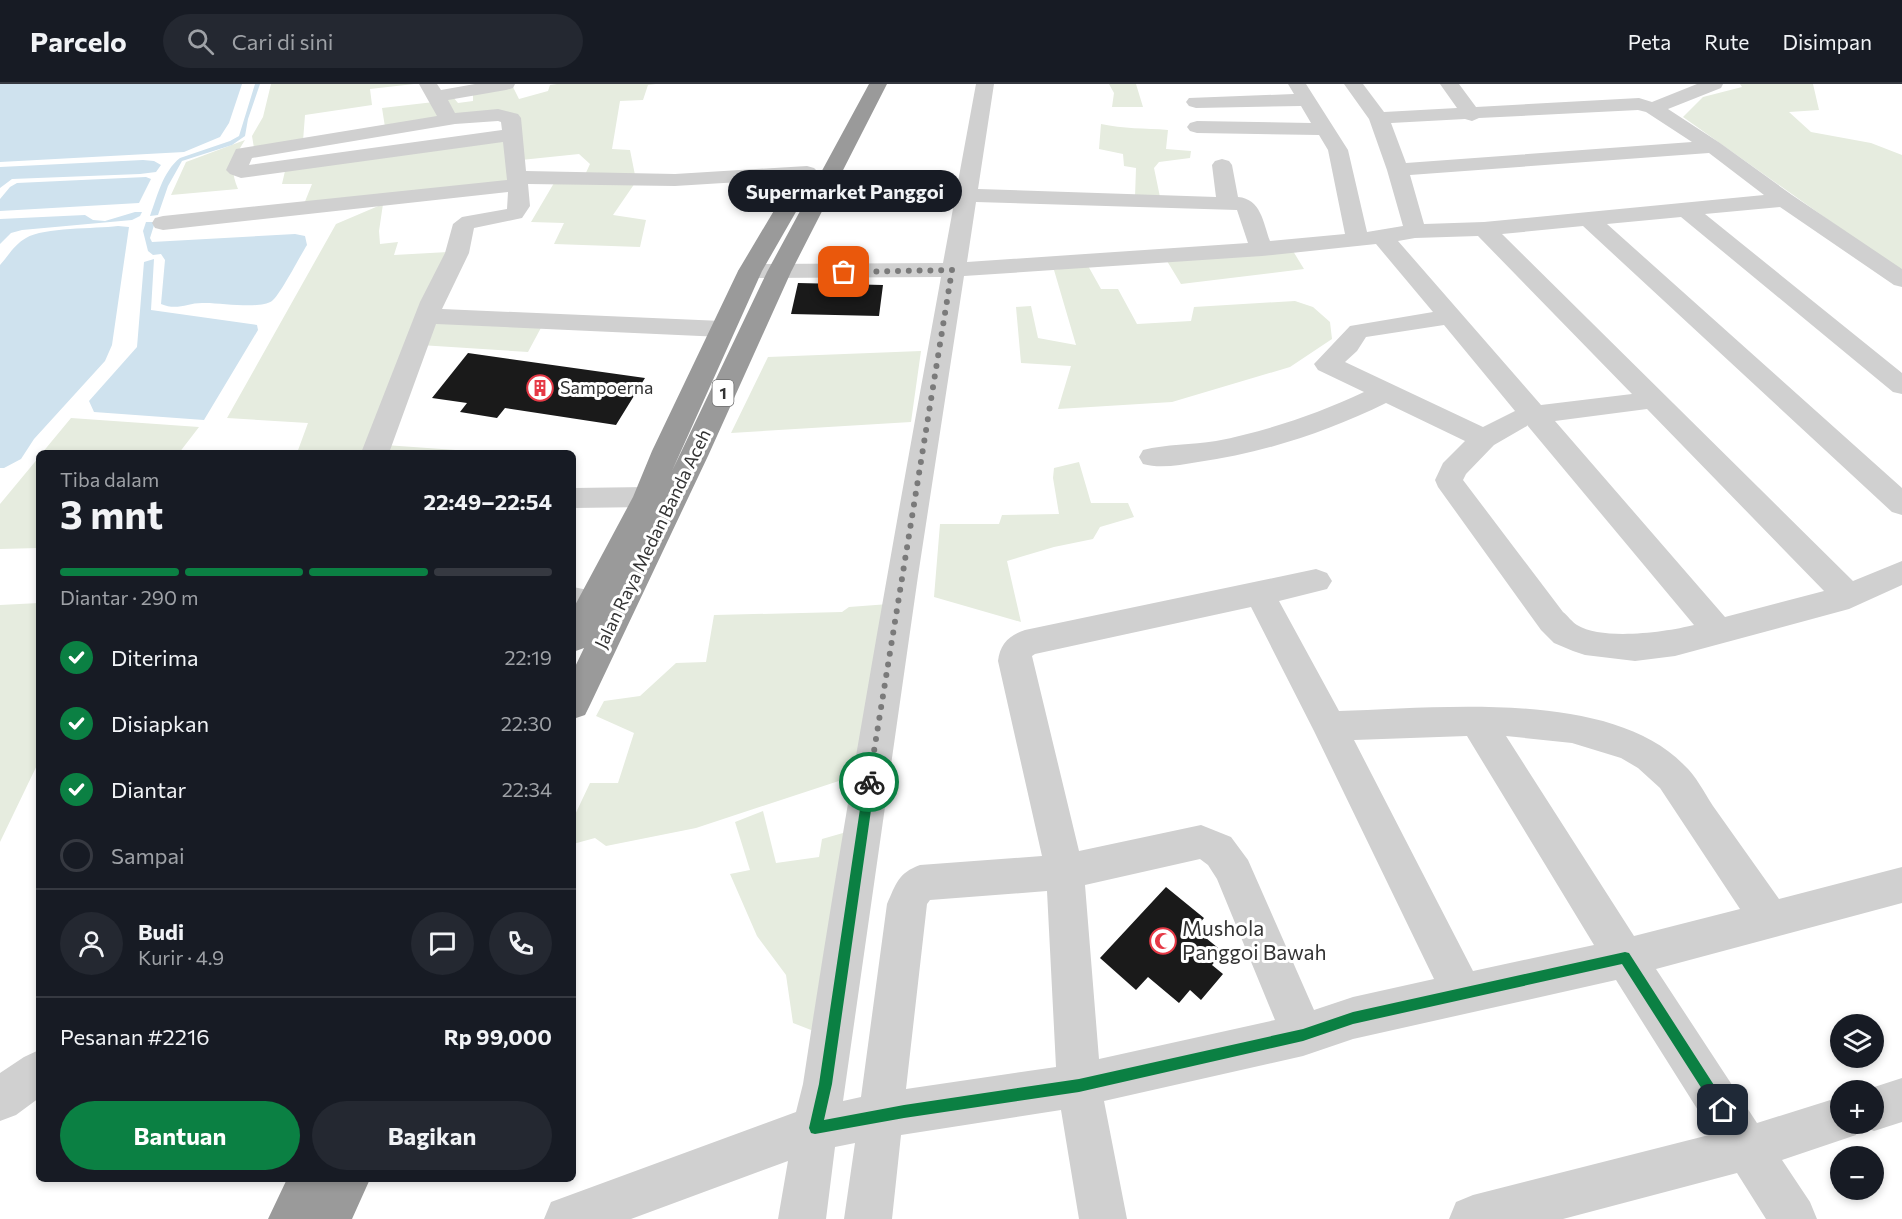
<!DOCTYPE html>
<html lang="id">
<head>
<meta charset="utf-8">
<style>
  :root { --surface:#171b24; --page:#242831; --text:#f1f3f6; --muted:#9ea1a6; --line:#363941; --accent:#0b8043 }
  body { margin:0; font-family:Commissioner,sans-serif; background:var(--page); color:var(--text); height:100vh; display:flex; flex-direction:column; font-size:22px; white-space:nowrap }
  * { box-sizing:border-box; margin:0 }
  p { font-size:20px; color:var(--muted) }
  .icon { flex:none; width:33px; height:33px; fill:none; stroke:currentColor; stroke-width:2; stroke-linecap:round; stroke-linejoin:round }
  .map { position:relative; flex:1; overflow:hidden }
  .sheet { position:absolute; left:36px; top:366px; width:540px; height:732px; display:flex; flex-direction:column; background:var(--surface); border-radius:9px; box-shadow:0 3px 9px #0003 }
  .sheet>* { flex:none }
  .fabs { position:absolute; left:1830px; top:930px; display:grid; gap:12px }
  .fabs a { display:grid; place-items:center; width:54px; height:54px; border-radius:50%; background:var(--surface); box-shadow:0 3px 9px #0003; font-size:30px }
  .pin { position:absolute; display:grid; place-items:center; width:51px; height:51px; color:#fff; margin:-26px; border-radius:12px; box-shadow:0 3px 9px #0006 }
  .courier { position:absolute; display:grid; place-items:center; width:60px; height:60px; margin:-30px; border:4px solid #0b8043; border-radius:50%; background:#fff; color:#222; box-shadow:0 2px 8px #0007 }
  .bubble { position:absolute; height:42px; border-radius:21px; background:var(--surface); box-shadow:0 3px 9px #0003; font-size:20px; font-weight:700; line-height:42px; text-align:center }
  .headline em { font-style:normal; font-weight:700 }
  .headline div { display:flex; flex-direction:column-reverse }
  .headline { display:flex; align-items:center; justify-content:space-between; height:102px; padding:0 24px }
  h1 { font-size:39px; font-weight:700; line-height:45px }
  .bar { display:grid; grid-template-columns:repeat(4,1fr); gap:9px 6px; align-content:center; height:72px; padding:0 24px }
  .bar i { height:8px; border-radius:4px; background:var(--line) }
  .bar .active { background:var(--accent) }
  .bar p { grid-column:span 4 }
  .line { display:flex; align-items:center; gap:15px; padding:0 24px; border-top:2px solid var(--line) }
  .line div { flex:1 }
  .round { display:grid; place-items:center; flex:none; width:63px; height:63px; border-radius:32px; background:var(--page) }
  ol { padding:0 24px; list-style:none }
  li { display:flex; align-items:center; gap:18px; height:66px }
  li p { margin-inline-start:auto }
  li .icon { padding:6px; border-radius:50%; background:var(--accent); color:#fff; stroke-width:4 }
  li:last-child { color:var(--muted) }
  li i { width:33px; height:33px; border:3px solid var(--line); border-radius:50% }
  .button { display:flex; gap:12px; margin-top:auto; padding:12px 24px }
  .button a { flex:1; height:69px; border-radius:36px; background:var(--accent); color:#fff; font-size:24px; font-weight:700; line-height:69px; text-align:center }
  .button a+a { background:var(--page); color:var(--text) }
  header { display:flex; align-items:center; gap:36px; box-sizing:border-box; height:84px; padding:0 30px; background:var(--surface); border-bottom:2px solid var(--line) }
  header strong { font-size:28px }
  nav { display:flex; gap:33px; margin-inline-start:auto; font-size:21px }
  .search { width:420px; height:54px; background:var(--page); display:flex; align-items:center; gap:15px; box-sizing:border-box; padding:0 21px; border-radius:33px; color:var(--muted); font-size:22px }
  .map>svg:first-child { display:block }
  .green { fill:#e6ecdf }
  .water { fill:#cfe2ee }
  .building { fill:#1a1a1a }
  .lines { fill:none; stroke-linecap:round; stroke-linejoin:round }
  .minor { fill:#d0d0d0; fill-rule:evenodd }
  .highway { fill:#9a9a9a; fill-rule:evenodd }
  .route { fill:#0b8043 }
  .done { stroke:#7a7a7a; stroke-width:6; stroke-dasharray:0 10.8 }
  .labels { text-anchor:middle; stroke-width:6; stroke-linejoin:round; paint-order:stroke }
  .shield { fill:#fff; stroke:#707070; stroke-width:1.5 }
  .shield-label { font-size:16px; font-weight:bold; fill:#333 }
  .poi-label { font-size:18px; fill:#333; stroke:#fff; text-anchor:start }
  .street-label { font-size:18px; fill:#333; stroke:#fff }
  .near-poi-label { font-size:21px; fill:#333; stroke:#fff; text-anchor:start }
</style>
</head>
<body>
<header>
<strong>Parcelo</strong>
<div class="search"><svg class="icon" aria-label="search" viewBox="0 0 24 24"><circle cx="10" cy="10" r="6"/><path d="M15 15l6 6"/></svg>Cari di sini</div>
<nav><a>Peta</a><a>Rute</a><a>Disimpan</a></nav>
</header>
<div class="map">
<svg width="1902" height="1135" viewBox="0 0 1902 1135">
  <rect width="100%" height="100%" fill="#fff"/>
  <!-- green -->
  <path class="green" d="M 271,0 L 414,0 L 370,5 L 372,21 L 305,31 L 303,57 L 254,64 L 252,52 L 263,33 Z
    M 557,0 L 656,0 L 648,1 L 643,16 L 620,17 L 612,65 L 630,66 L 635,91 L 584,93 L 590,80 L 579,70 L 521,76 L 509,28 L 454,33 L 440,16 L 453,13 L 458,19 L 473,17 L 473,9 L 512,1 L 519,15 L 548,7 L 550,1 Z
    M 1109,0 L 1136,0 L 1143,23 L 1112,23 L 1114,9 Z
    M 1740,0 L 1813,0 L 1819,26 L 1789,28 L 1811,48 L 1871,59 L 1902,71 L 1902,188 L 1683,33 L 1703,13 L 1742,3 Z
    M 434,18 L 441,35 L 385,43 L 382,24 Z
    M 1101,40 C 1123,45 1145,44 1168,46 L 1166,65 L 1191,67 L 1190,74 L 1159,78 L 1154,84 L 1160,113 L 1135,113 L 1136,84 L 1124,82 L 1123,70 L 1099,65 Z
    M 508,54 L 510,97 L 304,120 L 312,100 L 282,100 L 285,87 Z
    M 245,56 C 233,75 229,83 238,105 L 171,111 L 186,78 Z
    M 554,99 L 635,99 L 613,131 L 646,136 L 640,163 L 554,160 L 564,139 L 531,138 Z
    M 383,120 L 379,147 L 380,160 L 398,158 L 394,171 L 448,168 L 367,369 L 297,369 L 308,339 L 227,334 L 336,140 Z
    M 1293,167 L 1304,185 L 1181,200 L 1167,177 Z
    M 1087,180 L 1101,205 L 1118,205 L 1137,240 L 1191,237 L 1194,223 L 1295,217 L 1313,223 L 1330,238 L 1332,255 L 1290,283 L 1172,318 L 1058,325 L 1071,282 L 1021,279 L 1016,223 L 1031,222 L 1038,254 L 1076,261 L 1054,186 Z
    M 435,236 L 543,240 L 528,268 L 420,261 Z
    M 921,267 L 911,338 L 731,349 L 768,273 Z
    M 71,334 L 199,343 L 179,369 L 42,369 Z
    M 385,361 L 470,367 L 470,369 L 381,369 Z
    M 39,373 L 39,464 L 0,465 L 0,420 Z
    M 1079,378 L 1091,419 L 1128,419 L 1134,433 L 1100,443 L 1093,455 L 1054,463 L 1007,477 L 1021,538 L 934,513 L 940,440 L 999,440 L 1002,431 L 1059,430 L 1053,394 L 1054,384 Z
    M 39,519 L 39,677 L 0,758 L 0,521 Z
    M 889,520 L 857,691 L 696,744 L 606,762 L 595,754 L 573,760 L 573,735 L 590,699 L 618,699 L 634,649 L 596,632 L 604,617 L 640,612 L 676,579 L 706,578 L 714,531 L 842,528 L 849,523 Z
    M 763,727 L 776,779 L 819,773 L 822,755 L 857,745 L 824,951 L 793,939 L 786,891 L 757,852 L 730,790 L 750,786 L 735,738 Z"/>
  <!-- water -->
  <path class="water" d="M 0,0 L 242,0 L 229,39 L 220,53 L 184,68 L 0,78 Z
    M 255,0 L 260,0 L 248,35 L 245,52 L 232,61 L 182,77 L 168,102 L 158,131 L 150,132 C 157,113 163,87 180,74 L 230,57 L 239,52 Z
    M 143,76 L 154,77 L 161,81 L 156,88 L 140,90 L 12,95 L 0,104 L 0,83 Z
    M 146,93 L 151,95 L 139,119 L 0,127 L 0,115 L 10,103 L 17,99 Z
    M 135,128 L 142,128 L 140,132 L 132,136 L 22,146 L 11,149 L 0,160 L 0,135 L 85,131 L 93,136 L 105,137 Z
    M 146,138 L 155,138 L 150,154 L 152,158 L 295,150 L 305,152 L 307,161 C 300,172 280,211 272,217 C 258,226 219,218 202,219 C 187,219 177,227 161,220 L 165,176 L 161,170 L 153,171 L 148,167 L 143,147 Z
    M 118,142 L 129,143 L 128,150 L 112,261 L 105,277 L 34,355 L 21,375 L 4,384 L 0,384 L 0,181 C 8,172 15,160 26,154 C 44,143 95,145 118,142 Z
    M 154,175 L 151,226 L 257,241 L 258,246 L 204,336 L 94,328 L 89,317 L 137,263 L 144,178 Z"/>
  <!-- building -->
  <path class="building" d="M 798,199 L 883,201 L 879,232 L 791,230 Z
    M 468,269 L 645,294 L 616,341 L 505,324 L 497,334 L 460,328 L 467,319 L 432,314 Z
    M 1166,803 L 1204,834 L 1195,845 L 1223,868 L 1212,881 L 1223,890 L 1201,916 L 1190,906 L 1179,919 L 1148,893 L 1136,906 L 1100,874 Z"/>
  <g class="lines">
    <!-- minor -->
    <path class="minor" d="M 419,0 L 437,0 L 441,6 L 475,0 L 515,0 L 513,4 L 506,6 L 448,16 L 455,29 L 498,25 L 518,30 L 521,34 L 526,87 L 675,90 L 807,82 L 814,84 L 818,88 L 814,92 L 807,94 L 675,102 L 528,100 L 530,122 L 522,134 L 474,144 L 469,169 L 442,225 L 722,237 L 731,240 L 735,245 L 731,250 L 722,253 L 436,240 L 389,369 L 361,369 L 420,218 L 445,169 L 453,140 L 462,133 L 507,125 L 508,108 L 163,146 L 155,144 L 152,139 L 155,134 L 163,132 L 507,96 L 503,58 L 241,94 L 230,90 L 226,86 L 236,65 L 437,32 ZM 498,37 L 501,38 L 502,46 L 249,81 L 252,74 L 455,40 Z
      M 976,0 L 994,0 L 978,105 L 1216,113 L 1212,81 L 1215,77 L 1222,75 L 1229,77 L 1232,81 L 1238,113 C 1261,115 1263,138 1270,157 L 1345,150 L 1328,66 L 1319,51 L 1197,49 L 1190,47 L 1187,43 L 1190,39 L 1197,37 L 1311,39 L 1301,22 L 1196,24 L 1189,22 L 1186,18 L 1189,14 L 1294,10 L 1288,0 L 1306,0 L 1348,66 L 1367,148 L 1403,142 L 1387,86 L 1369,35 L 1344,0 L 1363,0 L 1384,28 L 1457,24 L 1440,0 L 1459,0 L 1476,23 L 1639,14 L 1652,18 L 1697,0 L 1723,0 L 1721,4 L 1668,25 L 1720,59 L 1792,111 L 1902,185 L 1902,203 L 1894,201 L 1780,123 L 1705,130 L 1902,289 L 1902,310 L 1893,308 L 1681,133 L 1607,140 L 1902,404 L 1902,431 L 1892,428 L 1583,142 L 1502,150 L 1853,497 L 1902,477 L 1902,501 L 1849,525 L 1675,572 L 1635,577 L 1585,571 L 1573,567 L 1554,559 L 1541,546 L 1438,403 L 1435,396 L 1443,379 L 1465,357 L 1386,319 C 1327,348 1263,369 1198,378 C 1180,381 1160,385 1143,380 L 1139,373 L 1143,366 C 1166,360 1192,361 1216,357 C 1267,347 1317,330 1364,308 L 1318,286 L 1314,280 L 1350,242 L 1433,228 L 1376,160 L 1262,172 L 964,192 L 918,492 L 843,1017 L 861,1013 L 887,820 C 896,800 898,789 920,781 L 1042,772 L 998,577 C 1000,560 1009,551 1025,546 L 1316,485 L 1327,489 L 1332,497 L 1327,505 L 1279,517 L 1339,627 C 1437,624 1610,605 1684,681 C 1696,692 1704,708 1713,722 C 1735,753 1757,784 1779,815 L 1902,783 L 1902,819 L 1656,885 L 1757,1039 L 1840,1013 L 1840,1040 L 1874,1040 L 1874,1006 L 1865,1006 L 1902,994 L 1902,1038 L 1874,1047 L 1860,1041 L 1856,1051 L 1782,1076 L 1810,1118 L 1817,1135 L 1766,1135 L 1737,1089 L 1563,1135 L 1449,1135 L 1456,1118 L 1473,1111 L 1713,1050 L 1616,896 L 1353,955 L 1303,972 L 1104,1017 L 1127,1135 L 1079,1135 L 1061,1026 L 901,1051 L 892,1135 L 844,1135 L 855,1059 L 835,1063 L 826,1135 L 778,1135 L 788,1077 L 631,1135 L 544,1135 L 551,1118 L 796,1028 L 803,1000 C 844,730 892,462 941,193 L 750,194 L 742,192 L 738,187 L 742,182 L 750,180 L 943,179 ZM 1638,26 L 1646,28 L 1692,58 L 1406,79 L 1391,39 L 1465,35 L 1472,37 L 1479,34 ZM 1709,69 L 1764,111 L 1484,138 L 1424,140 L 1410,91 ZM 976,118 L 1237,126 L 1248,159 L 967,178 ZM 1478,152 L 1632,310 L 1541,321 L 1398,157 L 1415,154 ZM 1444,241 L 1515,327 L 1483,343 L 1345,278 L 1357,267 L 1366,253 ZM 1647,325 L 1824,507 L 1725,533 L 1555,337 ZM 1527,342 L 1527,341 L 1694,541 C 1666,548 1603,557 1577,541 C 1572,538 1568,532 1563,528 L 1463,396 L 1466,390 L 1494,361 ZM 1251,523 L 1314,647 L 1434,895 L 1353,913 L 1314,926 L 1248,776 L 1231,753 L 1201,741 L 1079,767 L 1032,572 L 1035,570 ZM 1467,652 L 1594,861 L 1473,887 L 1354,656 ZM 1506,652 L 1572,659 L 1621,674 L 1638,684 L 1660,704 L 1740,825 L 1634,852 ZM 1200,775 L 1208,781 L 1217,795 L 1275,936 L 1099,975 L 1085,801 ZM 1047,807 L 1056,983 L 906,1005 L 927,820 L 930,816 Z
      M 648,403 L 658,406 L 663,413 L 658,420 L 648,423 L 573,424 L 573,404 Z
      M 573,503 L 603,509 L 608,518 L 603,527 L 592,530 L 573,527 Z
      M 39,966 L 39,1014 L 16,1031 L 0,1037 L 0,989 L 24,973 Z"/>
    <!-- highway -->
    <path class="highway" d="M 869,0 L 887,0 L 791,188 L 708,372 L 590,621 L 585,631 L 573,635 L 573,587 L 584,564 L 573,568 L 573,525 L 633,413 L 652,367 L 738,187 L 797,88 L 805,87 L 813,88 L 816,93 L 762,187 L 672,387 L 767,188 Z
      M 287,1095 L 370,1095 L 352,1135 L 268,1135 Z"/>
  </g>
  <!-- route -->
  <path class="route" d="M 869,693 L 875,698 L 832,1000 L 824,1036 L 904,1021 L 1079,995 L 1303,945 L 1353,928 L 1625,868 L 1629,869 L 1730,1026 L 1728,1030 L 1723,1032 L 1718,1030 L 1622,880 L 1353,940 L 1303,957 L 1079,1008 L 904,1034 L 815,1050 L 811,1049 L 809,1044 L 819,1000 L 864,698 Z"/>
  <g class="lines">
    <!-- done -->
    <path class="done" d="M 844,188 L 952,186 L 869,698"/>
  </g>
  <!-- icons -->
  <defs>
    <g id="building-ring" transform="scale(1.35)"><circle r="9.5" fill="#fff" stroke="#e63946" stroke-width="1.5"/><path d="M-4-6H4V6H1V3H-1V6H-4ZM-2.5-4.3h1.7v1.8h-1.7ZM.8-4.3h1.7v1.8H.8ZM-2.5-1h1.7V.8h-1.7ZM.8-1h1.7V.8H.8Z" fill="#e63946"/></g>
    <g id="mosque-ring" transform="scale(1.35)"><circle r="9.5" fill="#fff" stroke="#e63946" stroke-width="1.5"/><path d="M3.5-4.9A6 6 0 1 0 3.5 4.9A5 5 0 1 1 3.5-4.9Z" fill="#e63946"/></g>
  </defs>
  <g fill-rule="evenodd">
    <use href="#building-ring" x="540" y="304"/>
    <use href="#mosque-ring" x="1163" y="857"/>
  </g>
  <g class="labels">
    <!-- shield labels -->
    <rect class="shield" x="712.5" y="296" width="21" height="26" rx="4.5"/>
    <g class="shield-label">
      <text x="723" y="315">1</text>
    </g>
    <!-- poi labels -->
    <g class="poi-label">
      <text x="560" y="310">Sampoerna</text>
    </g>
    <!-- street labels -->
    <g class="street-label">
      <text transform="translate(653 455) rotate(-64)" y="6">Jalan Raya Medan Banda Aceh</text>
    </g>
    <!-- near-poi labels -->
    <g class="near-poi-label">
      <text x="1182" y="852">Mushola<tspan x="1182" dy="24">Panggoi Bawah</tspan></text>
    </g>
  </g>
</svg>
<div class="fabs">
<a><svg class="icon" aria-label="layers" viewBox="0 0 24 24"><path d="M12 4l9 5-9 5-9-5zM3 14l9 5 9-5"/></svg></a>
<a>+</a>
<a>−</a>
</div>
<div class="pin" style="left:844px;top:188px;background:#ea580c"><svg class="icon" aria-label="bag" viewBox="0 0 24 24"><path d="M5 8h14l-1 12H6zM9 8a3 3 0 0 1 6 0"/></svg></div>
<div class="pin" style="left:1723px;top:1026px;background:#1f2937"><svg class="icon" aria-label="home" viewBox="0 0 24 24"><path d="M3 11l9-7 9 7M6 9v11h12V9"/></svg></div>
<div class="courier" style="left:869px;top:698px"><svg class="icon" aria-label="bike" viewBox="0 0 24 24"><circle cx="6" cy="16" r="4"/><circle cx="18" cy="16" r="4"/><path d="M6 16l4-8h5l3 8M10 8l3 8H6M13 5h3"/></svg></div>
<div class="bubble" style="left:728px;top:86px;width:234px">Supermarket Panggoi</div>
<section class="sheet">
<div class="headline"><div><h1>3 mnt</h1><p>Tiba dalam</p></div><em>22:49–22:54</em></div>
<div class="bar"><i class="active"></i><i class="active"></i><i class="active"></i><i></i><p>Diantar · 290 m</p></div>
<ol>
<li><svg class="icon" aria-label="check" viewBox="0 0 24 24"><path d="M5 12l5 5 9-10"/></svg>Diterima<p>22:19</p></li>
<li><svg class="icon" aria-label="check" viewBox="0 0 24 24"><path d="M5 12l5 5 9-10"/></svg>Disiapkan<p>22:30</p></li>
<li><svg class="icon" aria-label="check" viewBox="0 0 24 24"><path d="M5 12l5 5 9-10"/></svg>Diantar<p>22:34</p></li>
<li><i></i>Sampai</li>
</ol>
<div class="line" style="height:108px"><a class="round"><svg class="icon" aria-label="person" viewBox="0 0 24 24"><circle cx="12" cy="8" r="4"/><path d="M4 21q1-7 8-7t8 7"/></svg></a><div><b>Budi</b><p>Kurir · 4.9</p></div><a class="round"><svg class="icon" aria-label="chat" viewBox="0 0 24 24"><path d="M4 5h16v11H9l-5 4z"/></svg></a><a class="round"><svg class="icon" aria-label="phone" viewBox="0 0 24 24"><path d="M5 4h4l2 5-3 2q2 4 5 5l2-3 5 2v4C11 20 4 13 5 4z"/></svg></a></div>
<div class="line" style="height:78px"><div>Pesanan #2216</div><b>Rp 99,000</b></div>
<div class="button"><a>Bantuan</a><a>Bagikan</a></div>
</section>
</div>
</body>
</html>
